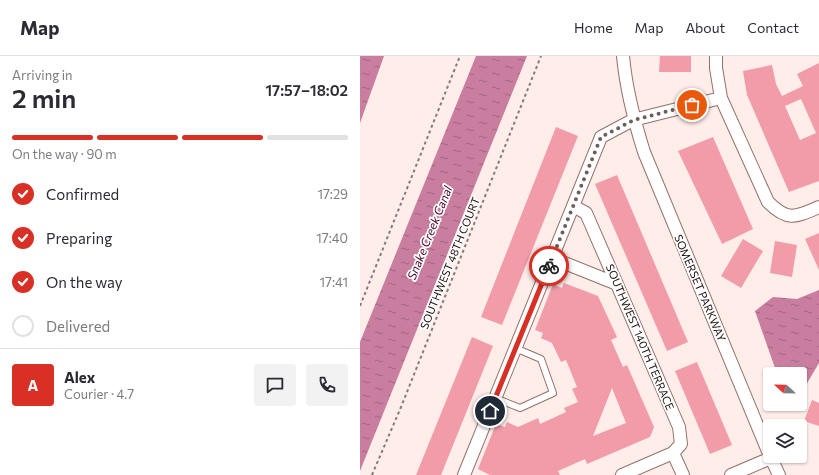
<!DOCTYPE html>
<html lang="en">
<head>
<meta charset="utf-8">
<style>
  :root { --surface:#fff; --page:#f2f2f3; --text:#2b2b33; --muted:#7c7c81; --line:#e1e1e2; --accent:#d93025 }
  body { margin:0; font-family:Commissioner,sans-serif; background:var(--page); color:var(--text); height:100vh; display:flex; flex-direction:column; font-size:15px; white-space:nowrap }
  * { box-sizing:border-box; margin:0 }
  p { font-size:13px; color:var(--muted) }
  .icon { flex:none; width:22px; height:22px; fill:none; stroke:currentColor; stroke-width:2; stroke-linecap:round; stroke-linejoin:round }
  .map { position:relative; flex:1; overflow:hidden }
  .sheet { display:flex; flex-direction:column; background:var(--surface); width:360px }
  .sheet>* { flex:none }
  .needle { width:26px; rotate:292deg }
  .controls { position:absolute; left:403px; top:311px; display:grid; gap:8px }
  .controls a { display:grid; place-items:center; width:44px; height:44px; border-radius:4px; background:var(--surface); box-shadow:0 1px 3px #0004; font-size:20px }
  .pin { position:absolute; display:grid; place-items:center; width:34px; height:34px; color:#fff; margin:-17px; border:2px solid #fff; border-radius:50%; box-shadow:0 1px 4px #0007 }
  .courier { position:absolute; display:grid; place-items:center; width:40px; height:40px; margin:-20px; border:3px solid #d93025; border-radius:50%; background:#fff; color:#222; box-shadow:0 1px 5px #0007 }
  .headline em { font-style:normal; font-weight:600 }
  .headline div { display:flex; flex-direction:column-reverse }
  .headline { display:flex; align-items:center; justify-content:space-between; height:68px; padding:0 12px }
  h1 { font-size:26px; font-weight:600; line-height:30px }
  .bar { display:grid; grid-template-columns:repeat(4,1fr); gap:6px 4px; align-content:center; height:48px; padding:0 12px }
  .bar i { height:5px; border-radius:3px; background:var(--line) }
  .bar .selected { background:var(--accent) }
  .bar p { grid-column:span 4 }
  .line { display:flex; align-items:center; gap:10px; padding:0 12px; border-top:1px solid var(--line) }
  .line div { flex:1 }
  .round { display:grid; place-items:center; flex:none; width:42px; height:42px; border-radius:4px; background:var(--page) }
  ol { padding:0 12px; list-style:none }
  li { display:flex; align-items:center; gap:12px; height:44px }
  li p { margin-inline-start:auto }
  li .icon { padding:4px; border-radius:50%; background:var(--accent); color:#fff; stroke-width:4 }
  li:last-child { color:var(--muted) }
  li i { width:22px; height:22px; border:2px solid var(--line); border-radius:50% }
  header { display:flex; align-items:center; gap:24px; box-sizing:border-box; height:56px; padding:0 20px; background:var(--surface); border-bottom:1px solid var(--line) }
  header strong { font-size:19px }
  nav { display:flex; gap:22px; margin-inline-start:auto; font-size:14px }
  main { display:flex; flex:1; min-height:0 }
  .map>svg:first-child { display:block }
  .water { fill:url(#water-ripples) }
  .building { fill:#f19ca8; fill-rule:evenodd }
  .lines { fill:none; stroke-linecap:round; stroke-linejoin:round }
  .service-casing { stroke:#95706a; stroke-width:8 }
  .minor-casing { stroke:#95706a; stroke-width:14 }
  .path { stroke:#897977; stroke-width:2; stroke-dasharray:3 3; stroke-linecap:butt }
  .service { stroke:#fff; stroke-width:6 }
  .minor { stroke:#fff; stroke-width:12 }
  .done { stroke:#6d5d5b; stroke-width:4; stroke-dasharray:0 7.2 }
  .route { stroke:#d93025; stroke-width:5 }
  .labels { text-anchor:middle; stroke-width:3.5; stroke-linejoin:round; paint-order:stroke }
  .street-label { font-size:11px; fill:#1e100e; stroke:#fff }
  .water-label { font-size:12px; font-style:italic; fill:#4c072e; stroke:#fff }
</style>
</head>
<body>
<header>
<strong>Map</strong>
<nav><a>Home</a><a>Map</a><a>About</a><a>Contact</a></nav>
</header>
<main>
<section class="sheet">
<div class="headline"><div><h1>2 min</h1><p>Arriving in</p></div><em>17:57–18:02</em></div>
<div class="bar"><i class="selected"></i><i class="selected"></i><i class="selected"></i><i></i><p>On the way · 90 m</p></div>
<ol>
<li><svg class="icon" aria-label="check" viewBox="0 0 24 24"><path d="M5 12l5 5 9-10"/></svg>Confirmed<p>17:29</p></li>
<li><svg class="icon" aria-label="check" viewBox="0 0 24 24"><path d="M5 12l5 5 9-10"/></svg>Preparing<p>17:40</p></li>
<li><svg class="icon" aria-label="check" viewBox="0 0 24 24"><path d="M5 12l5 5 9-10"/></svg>On the way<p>17:41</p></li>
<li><i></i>Delivered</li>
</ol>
<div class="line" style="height:72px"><b class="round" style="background:var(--accent);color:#fff">A</b><div><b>Alex</b><p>Courier · 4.7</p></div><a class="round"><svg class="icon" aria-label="chat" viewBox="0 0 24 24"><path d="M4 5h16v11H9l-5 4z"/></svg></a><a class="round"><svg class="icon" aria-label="phone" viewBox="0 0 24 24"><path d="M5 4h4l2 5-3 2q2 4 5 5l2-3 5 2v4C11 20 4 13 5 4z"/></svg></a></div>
</section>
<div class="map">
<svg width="459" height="419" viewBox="0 0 459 419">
  <defs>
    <pattern id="water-ripples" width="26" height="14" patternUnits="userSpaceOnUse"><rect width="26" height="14" fill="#c97d9f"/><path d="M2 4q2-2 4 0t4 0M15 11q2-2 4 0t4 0" fill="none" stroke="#a36580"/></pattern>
  </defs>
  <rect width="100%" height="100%" fill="#ffedea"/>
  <!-- water -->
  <path class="water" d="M 0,0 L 24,0 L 0,67 Z
    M 116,0 L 167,0 L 0,415 L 0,286 Z
    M 459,234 L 459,307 L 446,329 L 440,329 L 440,318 L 420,318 L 415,312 L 395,255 L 413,241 L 437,243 Z"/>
  <!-- building -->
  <path class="building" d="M 300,0 L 331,0 L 331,16 L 299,16 Z
    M 459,7 L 459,125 L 429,136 L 387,39 L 383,15 L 412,9 L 416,28 L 422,40 L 443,30 L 437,18 ZM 441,43 L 456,77 L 440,84 L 425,50 Z
    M 196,71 L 218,80 L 142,269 L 121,261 Z
    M 353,81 L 393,173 L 362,188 L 318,95 Z
    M 257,119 L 328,286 L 307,295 L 235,128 Z
    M 459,177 L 459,214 L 445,183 Z
    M 383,183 L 403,195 L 381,232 L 361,220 Z
    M 415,185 L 437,189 L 432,221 L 410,217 Z
    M 204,227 L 238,240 L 257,281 L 251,284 L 263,311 L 267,309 L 294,371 L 290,381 L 227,408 L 225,403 L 198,415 L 200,419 L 130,419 L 118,413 L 136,368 L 145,371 L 147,366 L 158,371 L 178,362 L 180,368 L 206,356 L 204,352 L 218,346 L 212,333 L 217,331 L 206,304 L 201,306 L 192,287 L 181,282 L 183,277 L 175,274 L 193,228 L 202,232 ZM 252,332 L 266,367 L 233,380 Z
    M 112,281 L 133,290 L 81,419 L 56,419 Z
    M 337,306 L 372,389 L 350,398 L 315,315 Z
    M 452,344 L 459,347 L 459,370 L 444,365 Z"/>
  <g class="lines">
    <!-- service casing -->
    <g class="service-casing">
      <path id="service" d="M 135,342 L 160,352 L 193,337 L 181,303 L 155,292"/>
    </g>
    <!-- minor casing -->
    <g class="minor-casing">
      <path id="minor" d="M 263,0 C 266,33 274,64 284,96 L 410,400
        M 356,0 L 356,12 L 361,42 L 408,146 C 428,166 436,161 459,151
        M 213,150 L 226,157 L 319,371 L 321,388 L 313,397 L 262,419
        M 192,202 L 257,228
        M 313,397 L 323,419
        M 410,400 L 419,419
        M 104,419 L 241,81 L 273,64 L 361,42
        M 371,419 L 411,402"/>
    </g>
    <!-- path -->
    <path class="path" d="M 0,250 L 100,0
      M 12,419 L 41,351 L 181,0"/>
    <!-- service -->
    <use href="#service" class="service"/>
    <!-- minor -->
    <use href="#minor" class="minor"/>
  </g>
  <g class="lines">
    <!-- done -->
    <path class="done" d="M 189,210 L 241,81 L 274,64 L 332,49"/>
    <!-- route -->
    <path class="route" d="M 130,355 L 189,210"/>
  </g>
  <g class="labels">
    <!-- street labels -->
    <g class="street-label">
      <text transform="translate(90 207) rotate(-68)" y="4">SOUTHWEST 48TH COURT</text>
      <text transform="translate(340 232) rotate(67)" y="4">SOMERSET PARKWAY</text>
      <text transform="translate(280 281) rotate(67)" y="4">SOUTHWEST 140TH TERRACE</text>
    </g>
    <!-- water labels -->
    <g class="water-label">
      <text transform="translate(70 177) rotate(-68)" y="4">Snake Creek Canal</text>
    </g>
  </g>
</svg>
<div class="controls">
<a><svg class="needle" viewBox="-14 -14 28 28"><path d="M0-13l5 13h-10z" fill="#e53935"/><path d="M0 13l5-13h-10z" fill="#7c7c81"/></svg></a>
<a><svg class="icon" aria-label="layers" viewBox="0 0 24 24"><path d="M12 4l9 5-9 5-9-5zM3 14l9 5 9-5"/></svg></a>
</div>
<div class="pin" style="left:332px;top:49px;background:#ea580c"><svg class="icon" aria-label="bag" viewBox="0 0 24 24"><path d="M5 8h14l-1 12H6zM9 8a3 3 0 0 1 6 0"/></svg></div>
<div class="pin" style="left:130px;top:355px;background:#1f2937"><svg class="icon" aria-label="home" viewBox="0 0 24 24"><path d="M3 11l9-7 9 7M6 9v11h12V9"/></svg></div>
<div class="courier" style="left:189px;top:210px"><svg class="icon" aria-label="bike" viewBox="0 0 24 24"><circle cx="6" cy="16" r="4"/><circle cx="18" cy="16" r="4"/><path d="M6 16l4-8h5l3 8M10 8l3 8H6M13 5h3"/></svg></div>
</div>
</main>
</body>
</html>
